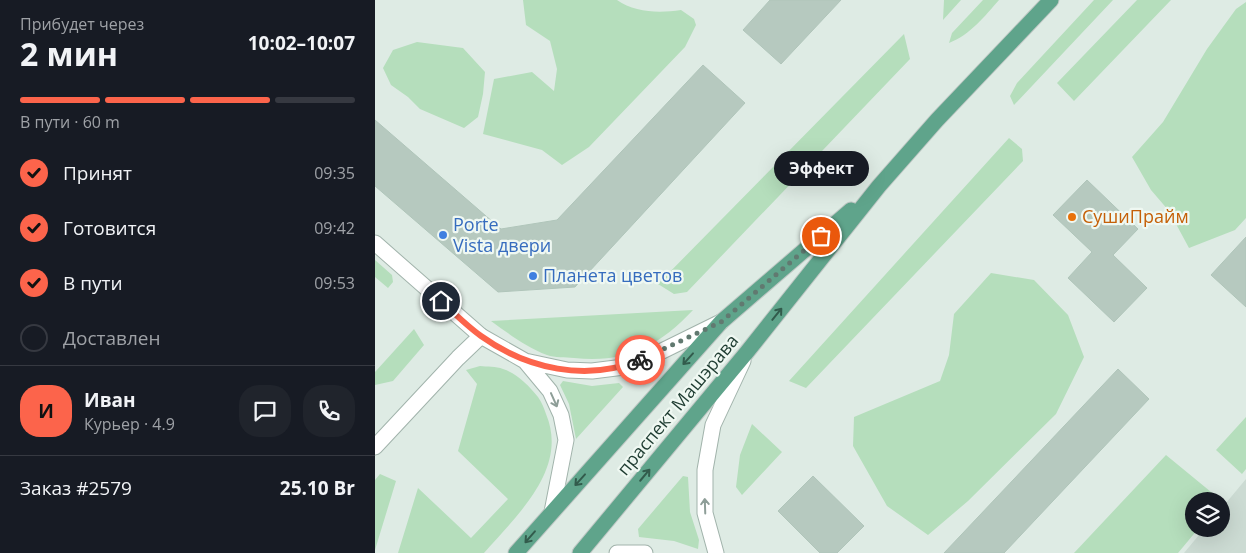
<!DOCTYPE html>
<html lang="ru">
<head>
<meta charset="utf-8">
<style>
  :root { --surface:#171b24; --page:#20242c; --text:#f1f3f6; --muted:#9ea1a6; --line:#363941; --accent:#fc644b }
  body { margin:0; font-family:"Open Sans",sans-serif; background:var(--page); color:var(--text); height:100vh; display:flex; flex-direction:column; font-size:19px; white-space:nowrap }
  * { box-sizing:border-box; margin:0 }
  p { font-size:16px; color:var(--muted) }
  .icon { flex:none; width:28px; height:28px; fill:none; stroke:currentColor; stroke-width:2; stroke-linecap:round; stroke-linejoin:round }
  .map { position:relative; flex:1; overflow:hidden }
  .drawer { display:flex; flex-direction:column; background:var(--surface); width:375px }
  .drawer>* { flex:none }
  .buttons { position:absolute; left:810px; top:492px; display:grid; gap:10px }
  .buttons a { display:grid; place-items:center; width:45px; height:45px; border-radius:50%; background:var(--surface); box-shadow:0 5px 20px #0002; font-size:25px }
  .pin { position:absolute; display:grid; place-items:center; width:42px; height:42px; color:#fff; margin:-21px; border:2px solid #fff; border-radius:50%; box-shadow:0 1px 5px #0007 }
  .courier { position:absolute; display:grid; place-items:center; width:50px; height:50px; margin:-25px; border:4px solid #fc644b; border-radius:50%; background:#fff; color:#222; box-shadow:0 1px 6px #0007 }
  .bubble { position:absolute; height:35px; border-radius:18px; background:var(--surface); box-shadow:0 5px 20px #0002; font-size:16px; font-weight:700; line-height:35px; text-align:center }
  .summary em { font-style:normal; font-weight:700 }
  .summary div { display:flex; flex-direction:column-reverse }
  .summary { display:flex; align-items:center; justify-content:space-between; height:85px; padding:0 20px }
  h1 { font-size:32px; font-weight:700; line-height:38px }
  .bar { display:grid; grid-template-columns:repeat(4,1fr); gap:8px 5px; align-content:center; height:60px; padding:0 20px }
  .bar i { height:6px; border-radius:4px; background:var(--line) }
  .bar .active { background:var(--accent) }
  .bar p { grid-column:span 4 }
  .line { display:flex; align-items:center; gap:12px; padding:0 20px; border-top:1px solid var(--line) }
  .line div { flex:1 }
  .round { display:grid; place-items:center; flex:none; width:52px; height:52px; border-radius:20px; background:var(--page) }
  ol { padding:0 20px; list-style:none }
  li { display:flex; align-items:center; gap:15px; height:55px }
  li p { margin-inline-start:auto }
  li .icon { padding:5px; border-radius:50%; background:var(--accent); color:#111; stroke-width:4 }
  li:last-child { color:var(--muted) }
  li i { width:28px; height:28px; border:2px solid var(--line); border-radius:50% }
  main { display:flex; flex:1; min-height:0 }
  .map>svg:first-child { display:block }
  .built { fill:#ccdbd3 }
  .green { fill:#b5debc }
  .building { fill:#b6c9bf; stroke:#b0c5ba }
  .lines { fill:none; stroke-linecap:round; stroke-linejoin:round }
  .minor-casing { stroke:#a1b3ab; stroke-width:17 }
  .tertiary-casing { stroke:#a1b3ab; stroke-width:17 }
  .primary-casing { stroke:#c0c8c5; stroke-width:17 }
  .minor { stroke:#fff; stroke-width:15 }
  .tertiary { stroke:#fff; stroke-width:15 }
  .primary { stroke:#5fa48b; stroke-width:15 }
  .oneway { stroke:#325b4c }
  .oneway2 { stroke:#8e9e98 }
  .done { stroke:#617970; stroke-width:5; stroke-dasharray:0 9 }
  .route { stroke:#fc644b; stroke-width:6 }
  .food-dot { fill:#e8710a; stroke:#eff8f2; stroke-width:2 }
  .shop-dot { fill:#3f7fe0; stroke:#eff8f2; stroke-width:2 }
  .labels { text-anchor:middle; stroke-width:4.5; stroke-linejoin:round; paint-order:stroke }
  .food-label { font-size:18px; fill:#c56008; stroke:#eff8f2; text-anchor:start }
  .shop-label { font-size:18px; fill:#366cbe; stroke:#eff8f2; text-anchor:start }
  .street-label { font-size:18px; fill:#1e3c31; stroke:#eff8f2 }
</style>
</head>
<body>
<main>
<section class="drawer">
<div class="summary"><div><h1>2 мин</h1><p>Прибудет через</p></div><em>10:02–10:07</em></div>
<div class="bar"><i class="active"></i><i class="active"></i><i class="active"></i><i></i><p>В пути · 60 m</p></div>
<ol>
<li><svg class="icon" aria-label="check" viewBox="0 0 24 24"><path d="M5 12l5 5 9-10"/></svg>Принят<p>09:35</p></li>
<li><svg class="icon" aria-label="check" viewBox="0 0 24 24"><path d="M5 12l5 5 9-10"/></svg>Готовится<p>09:42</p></li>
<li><svg class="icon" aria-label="check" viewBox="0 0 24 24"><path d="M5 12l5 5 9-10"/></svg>В пути<p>09:53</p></li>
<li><i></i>Доставлен</li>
</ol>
<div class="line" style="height:90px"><b class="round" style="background:var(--accent);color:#111">И</b><div><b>Иван</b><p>Курьер · 4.9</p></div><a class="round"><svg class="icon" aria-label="chat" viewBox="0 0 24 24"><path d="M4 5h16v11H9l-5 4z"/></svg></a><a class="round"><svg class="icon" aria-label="phone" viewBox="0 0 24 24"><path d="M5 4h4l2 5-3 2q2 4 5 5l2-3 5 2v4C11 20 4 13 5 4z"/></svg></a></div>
<div class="line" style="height:65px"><div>Заказ #2579</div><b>25.10 Br</b></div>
</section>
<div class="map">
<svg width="871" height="553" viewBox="0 0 871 553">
  <rect width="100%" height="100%" fill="#deebe4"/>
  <!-- built -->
  <path class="built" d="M 871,479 L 871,553 L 809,553 L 829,529 L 846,529 L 846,509 Z"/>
  <!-- green -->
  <path class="green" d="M 148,0 L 242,0 C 260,13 285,13 306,10 L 319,19 L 321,25 L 310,47 L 214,147 L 187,165 L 167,150 L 108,134 L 119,79 L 157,72 L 179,91 L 182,69 L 175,41 L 151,25 Z
    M 569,0 L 586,0 L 568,20 Z
    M 608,0 L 624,0 C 610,16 595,35 574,43 L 577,33 Z
    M 719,0 L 738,0 L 639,105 L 635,96 L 642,83 Z
    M 762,0 L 796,0 L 699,101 L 682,83 Z
    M 871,2 L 871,218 L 860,230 L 814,248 L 794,211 L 776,190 L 757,157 L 788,122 L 832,49 L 861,9 Z
    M 529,34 L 535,59 L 312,292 L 299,294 L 283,284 Z
    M 42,42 L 88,48 L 110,72 L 108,94 L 103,117 L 89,128 L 45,109 L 33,97 L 16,85 L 8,68 L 18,50 Z
    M 634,138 L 647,149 L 648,161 L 431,388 L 414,381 Z
    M 0,260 L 17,275 L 18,282 L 13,288 L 0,277 Z
    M 616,273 L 659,280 L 693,315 L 709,357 L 681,414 L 593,501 L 553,535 L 512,506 L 478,446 L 479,417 L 565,381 L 574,355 L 579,314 Z
    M 318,310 C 282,348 251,363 199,358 C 190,357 180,358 172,355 C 151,347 134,334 116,321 Z
    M 39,329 L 49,345 L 18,381 L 0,385 L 0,372 Z
    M 105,366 C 112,367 121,366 128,369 C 143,374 153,385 163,397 C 167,403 169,408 171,414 C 194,469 142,515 109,553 L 23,553 L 43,488 L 96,538 L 133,499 L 83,451 L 102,384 L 91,370 Z
    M 188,381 L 217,386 L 244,383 L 248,387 L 201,439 L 194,404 L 185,385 Z
    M 871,417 L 871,469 L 867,474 L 841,450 Z
    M 377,424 L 407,452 L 367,495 L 361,487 L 365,455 Z
    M 791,455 L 847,501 L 819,501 L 819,529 L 823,529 L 803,553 L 699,553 Z
    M 5,474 L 21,481 L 0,550 L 0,480 Z
    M 308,476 L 313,477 L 315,512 L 324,540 L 323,549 L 299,541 L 264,537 L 263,529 Z"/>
  <!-- building -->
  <path class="building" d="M 395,0 L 466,0 L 406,64 L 368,30 Z
    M 328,65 L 370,103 L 200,287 L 123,292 L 0,186 L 0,120 L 126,229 L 182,220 Z
    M 712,180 L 763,229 L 738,255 L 772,288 L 739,322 L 693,278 L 717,252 L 678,215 Z
    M 871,237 L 871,307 L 836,275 Z
    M 743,369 L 774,399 L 629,553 L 569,553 Z
    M 438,476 L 489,526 L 462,553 L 445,553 L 403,511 Z"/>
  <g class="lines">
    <!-- minor casing -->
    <g class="minor-casing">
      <path id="minor" d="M 0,243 L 106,336"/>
    </g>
    <!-- tertiary casing -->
    <g class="tertiary-casing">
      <path id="tertiary" d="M 150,361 L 175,391 L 186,415 L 191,440 L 177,512
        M 0,447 L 83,358 L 106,336 L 150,361 L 192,370 L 217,371 L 249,367 L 279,355 L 346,322
        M 242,553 L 270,553
        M 341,553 L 330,513 L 330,470 L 338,425 L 368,361"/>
    </g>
    <!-- primary casing -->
    <g class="primary-casing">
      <path id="primary" d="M 141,553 L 346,322 L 476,210
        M 205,553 L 372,352 L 504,186 L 562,120 L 676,0"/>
    </g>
    <!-- minor -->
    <use href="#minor" class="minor"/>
    <!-- tertiary -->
    <use href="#tertiary" class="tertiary"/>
    <!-- primary -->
    <use href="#primary" class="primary"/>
  </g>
  <!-- one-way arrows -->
  <defs><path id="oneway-shaft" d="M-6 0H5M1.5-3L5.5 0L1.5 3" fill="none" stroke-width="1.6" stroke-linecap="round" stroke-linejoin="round" transform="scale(1.25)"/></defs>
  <g class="oneway">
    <use href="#oneway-shaft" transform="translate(402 314) rotate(-51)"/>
    <use href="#oneway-shaft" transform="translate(313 359) rotate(132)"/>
    <use href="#oneway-shaft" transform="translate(270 475) rotate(-50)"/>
    <use href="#oneway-shaft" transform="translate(205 480) rotate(132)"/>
    <use href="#oneway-shaft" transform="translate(155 537) rotate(131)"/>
  </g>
  <g class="oneway2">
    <use href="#oneway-shaft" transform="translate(179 400) rotate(66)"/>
    <use href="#oneway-shaft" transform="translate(330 506) rotate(-92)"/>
  </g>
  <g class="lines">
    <!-- done -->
    <path class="done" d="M 265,360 L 346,322 L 446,236"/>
    <!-- route -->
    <path class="route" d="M 66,301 C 79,313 92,326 106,336 C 152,369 211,382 265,360"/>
  </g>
  <!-- markers -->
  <circle class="food-dot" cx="697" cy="217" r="5"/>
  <g class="shop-dot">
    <circle cx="68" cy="235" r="5"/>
    <circle cx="158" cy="276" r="5"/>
  </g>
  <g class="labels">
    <!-- food labels -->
    <g class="food-label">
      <text x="707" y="223">СушиПрайм</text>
    </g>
    <!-- shop labels -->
    <g class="shop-label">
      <text x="78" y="231">Porte<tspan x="78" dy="21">Vista двери</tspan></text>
      <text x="168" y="282">Планета цветов</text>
    </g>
    <!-- street labels -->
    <g class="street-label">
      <text transform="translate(303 405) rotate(-50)" y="6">праспект Машэрава</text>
    </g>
  </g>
</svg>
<div class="buttons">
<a><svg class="icon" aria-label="layers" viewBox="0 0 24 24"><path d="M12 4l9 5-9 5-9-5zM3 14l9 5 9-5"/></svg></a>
</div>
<div class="pin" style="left:446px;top:236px;background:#ea580c"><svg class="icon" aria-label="bag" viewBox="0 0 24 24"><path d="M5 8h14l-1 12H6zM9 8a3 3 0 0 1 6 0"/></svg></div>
<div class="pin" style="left:66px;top:301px;background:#1f2937"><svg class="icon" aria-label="home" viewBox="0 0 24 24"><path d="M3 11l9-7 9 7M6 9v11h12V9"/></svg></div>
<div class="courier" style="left:265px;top:360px"><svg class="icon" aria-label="bike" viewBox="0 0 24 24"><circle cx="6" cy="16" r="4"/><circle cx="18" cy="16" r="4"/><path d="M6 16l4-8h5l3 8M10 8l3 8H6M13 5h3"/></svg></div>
<div class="bubble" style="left:399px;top:151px;width:95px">Эффект</div>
</div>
</main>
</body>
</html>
